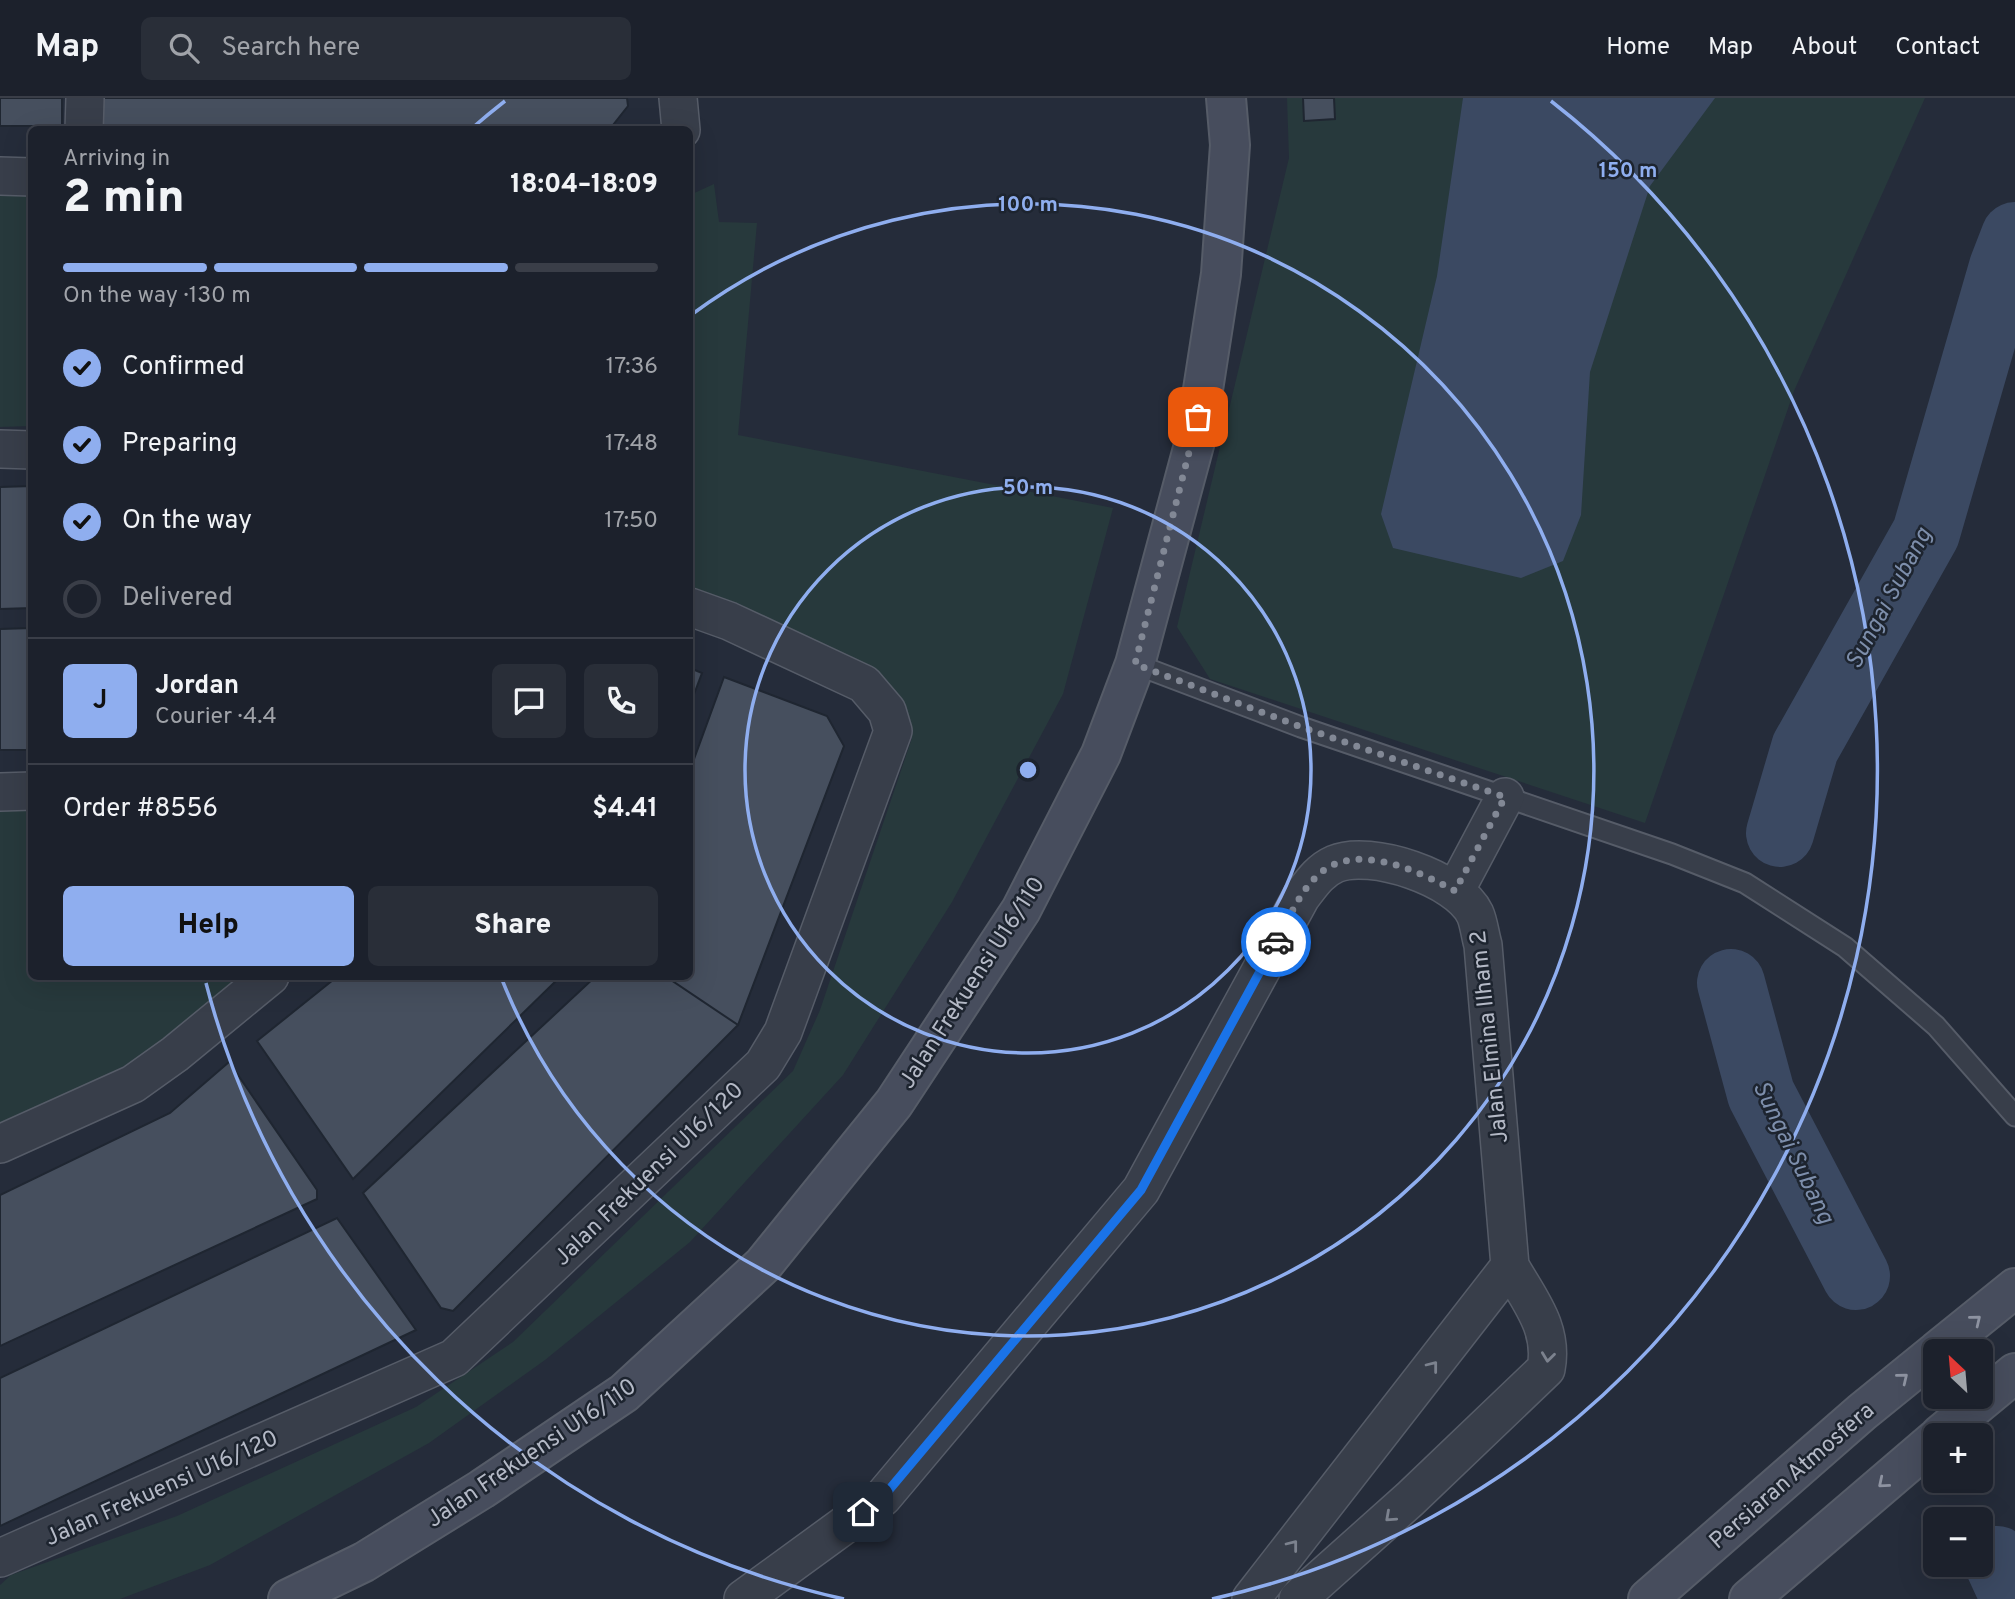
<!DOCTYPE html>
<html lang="en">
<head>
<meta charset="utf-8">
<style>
  :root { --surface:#1c212c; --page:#292e38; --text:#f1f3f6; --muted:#a0a3a9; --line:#3a3e48; --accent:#8faeef }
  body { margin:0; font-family:Overpass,sans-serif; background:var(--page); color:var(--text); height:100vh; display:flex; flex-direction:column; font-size:26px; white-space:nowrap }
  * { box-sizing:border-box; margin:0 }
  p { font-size:23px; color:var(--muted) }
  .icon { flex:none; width:38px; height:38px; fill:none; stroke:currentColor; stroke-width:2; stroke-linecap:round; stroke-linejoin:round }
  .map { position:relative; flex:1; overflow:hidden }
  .panel { position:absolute; left:28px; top:28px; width:665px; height:854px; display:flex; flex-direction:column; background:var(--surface); border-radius:10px; box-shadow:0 7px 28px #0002,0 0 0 2px var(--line) }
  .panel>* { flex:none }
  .needle { width:46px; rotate:334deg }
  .tools { position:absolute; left:1923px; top:1241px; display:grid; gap:14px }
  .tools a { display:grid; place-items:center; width:70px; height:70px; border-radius:10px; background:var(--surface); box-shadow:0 7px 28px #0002,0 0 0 2px var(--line); font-size:35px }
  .pin { position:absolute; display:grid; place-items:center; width:60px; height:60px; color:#fff; margin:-30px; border-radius:14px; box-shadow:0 4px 10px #0006 }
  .courier { position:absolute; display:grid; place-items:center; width:70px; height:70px; margin:-35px; border:5px solid #1a73e8; border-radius:50%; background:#fff; color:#222; box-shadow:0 2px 9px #0007 }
  .headline em { font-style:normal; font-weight:800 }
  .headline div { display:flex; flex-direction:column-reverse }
  .headline { display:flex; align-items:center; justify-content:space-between; height:119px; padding:0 35px }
  h1 { font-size:46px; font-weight:800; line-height:52px }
  .bar { display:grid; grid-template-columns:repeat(4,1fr); gap:10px 7px; align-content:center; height:84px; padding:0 35px }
  .bar i { height:9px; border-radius:5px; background:var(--line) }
  .bar .on { background:var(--accent) }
  .bar p { grid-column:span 4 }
  .line { display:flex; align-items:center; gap:18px; padding:0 35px; border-top:2px solid var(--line) }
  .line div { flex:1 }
  .round { display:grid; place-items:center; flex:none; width:74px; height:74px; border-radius:10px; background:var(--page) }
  ol { padding:0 35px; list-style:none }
  li { display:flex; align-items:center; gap:21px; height:77px }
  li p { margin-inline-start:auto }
  li .icon { padding:7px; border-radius:50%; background:var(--accent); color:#111; stroke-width:4 }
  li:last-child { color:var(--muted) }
  li i { width:38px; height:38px; border:4px solid var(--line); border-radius:50% }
  .primary-button { display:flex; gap:14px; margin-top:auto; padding:14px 35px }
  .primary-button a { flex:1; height:80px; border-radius:10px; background:var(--accent); color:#111; font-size:28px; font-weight:800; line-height:80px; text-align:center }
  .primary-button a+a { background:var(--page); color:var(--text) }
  header { display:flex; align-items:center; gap:42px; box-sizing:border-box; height:98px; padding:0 35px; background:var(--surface); border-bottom:2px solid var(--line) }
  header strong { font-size:33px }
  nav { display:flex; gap:38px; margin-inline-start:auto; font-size:24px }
  .search { width:490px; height:63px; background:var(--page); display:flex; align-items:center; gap:18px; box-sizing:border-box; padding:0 24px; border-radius:10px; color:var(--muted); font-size:26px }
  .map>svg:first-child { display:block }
  .green { fill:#27393c }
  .water { fill:#3b4962 }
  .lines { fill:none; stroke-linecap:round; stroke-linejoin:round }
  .river { stroke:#3b4962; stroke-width:68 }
  .building { fill:#464f5e; stroke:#1f2631; stroke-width:2 }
  .lane-casing { stroke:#565c68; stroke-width:23 }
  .street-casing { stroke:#565c68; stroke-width:40 }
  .secondary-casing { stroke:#565c68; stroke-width:42 }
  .lane { stroke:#383e4a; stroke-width:19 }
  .street { stroke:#383e4a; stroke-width:37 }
  .secondary { stroke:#474d5d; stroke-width:38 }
  .oneway { stroke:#8e93a1 }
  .oneway2 { stroke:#7c828e }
  .done { stroke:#828895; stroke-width:7; stroke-dasharray:0 12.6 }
  .route { stroke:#1a73e8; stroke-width:9 }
  .ring { fill:none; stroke:#8faeef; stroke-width:3.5 }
  .labels { text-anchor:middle; stroke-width:5; stroke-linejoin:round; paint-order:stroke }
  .street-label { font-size:23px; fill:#b4b9c6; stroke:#1d242f }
  .water-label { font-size:24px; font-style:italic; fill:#7d8eab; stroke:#1d242f }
  .centre { fill:#8faeef; stroke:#1d242f; stroke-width:3.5 }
  .ring-label { font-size:21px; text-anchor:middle; font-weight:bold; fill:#8faeef; stroke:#1d242f; stroke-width:5; stroke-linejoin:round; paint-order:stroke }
</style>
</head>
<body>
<header>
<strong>Map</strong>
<div class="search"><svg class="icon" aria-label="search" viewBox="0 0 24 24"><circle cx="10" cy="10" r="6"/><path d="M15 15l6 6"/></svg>Search here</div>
<nav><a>Home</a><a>Map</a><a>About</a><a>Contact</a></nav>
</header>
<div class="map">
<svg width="2015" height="1501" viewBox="0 0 2015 1501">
  <rect width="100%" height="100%" fill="#252c3a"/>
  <!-- green -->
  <path class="green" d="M 1287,0 L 1925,0 L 1794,293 L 1645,725 L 1210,581 L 1177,529 L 1289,60 Z
    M 714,86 L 719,124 L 757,125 L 738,337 L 1113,410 L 1063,596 L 952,804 L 843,977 L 690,1144 L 545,1262 L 429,1345 L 210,1467 L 120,1501 L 0,1501 L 0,1487 L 11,1477 L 177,1418 L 416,1309 L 513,1244 L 793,973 L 820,912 L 912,640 C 908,607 901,597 876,575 L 690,497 L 690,97 Z
    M 0,95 L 31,95 L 31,328 L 0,329 Z
    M 31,712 L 32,878 L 240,879 L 139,961 L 0,1028 L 0,713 Z"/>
  <!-- water -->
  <path class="water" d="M 1463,0 L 1715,0 L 1650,88 L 1590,274 L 1581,417 L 1563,463 L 1521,480 L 1393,450 L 1381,416 L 1437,178 Z"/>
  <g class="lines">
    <!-- river -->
    <path class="river" d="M 1780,735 L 1805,650 L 1926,435 L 2003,169 L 2015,138
      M 1731,885 L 1761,996 L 1856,1178
      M 1997,1462 L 2015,1501"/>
  </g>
  <!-- building -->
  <path class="building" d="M 0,0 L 62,0 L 62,28 L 0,28 Z
    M 94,0 L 627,0 L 628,8 L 609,32 L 93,30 Z
    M 1303,0 L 1334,0 L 1335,21 L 1304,23 Z
    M 32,388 L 32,510 L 0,511 L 0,389 Z
    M 32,530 L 32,652 L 0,652 L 0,531 Z
    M 690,570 L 702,575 L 690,607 Z
    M 724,579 L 827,618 L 844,648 L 738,927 L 665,878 L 690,878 L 690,672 Z
    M 338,878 L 561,878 L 353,1081 L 257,943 Z
    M 596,878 L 665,878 L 738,927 L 453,1213 L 441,1210 L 363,1095 Z
    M 229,964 L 317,1092 L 317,1101 L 0,1248 L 0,1097 L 170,1015 Z
    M 337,1120 L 416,1232 L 0,1428 L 0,1280 Z"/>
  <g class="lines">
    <!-- lane casing -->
    <g class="lane-casing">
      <path id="lane" d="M 1135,566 L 1301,629 L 1672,756 L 1745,785 L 1845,849 L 1936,928 L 2015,1018"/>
    </g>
    <!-- street casing -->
    <g class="street-casing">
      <path id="street" d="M 678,0 L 681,32
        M 84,32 L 85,0
        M 0,78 L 32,79
        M 0,351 L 32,352
        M 0,694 L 32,693
        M 1455,793 L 1505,699
        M 0,1046 L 133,986 L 175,956 L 270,878
        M 0,1460 L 454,1260 L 763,967 L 783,934 L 893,633 L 887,613 L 864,586 L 729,523 L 690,509
        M 743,1501 L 883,1399 L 1141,1092 L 1301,799 C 1311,786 1319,773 1335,766 C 1370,751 1458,780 1475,816 C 1479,825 1480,837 1483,847 L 1510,1168
        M 1251,1501 L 1510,1168 C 1529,1202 1554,1230 1546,1271 L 1410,1401 L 1298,1501"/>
    </g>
    <!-- secondary casing -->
    <g class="secondary-casing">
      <path id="secondary" d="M 1937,1253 L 2015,1190
        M 1940,1337 L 2015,1275
        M 288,1501 L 364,1464 L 482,1391 L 624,1295 L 763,1167 L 894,1005 L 1021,812 L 1101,656 L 1135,566 L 1195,343 L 1221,176 L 1230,47 L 1226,0
        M 1648,1501 L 1862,1314 L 1936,1254
        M 1749,1501 L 1936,1341"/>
    </g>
    <!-- lane -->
    <use href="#lane" class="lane"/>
    <!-- street -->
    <use href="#street" class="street"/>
    <!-- secondary -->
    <use href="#secondary" class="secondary"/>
  </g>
  <!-- one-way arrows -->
  <defs><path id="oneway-chevron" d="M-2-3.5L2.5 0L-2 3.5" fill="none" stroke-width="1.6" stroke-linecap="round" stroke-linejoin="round" transform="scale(1.75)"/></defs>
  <g class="oneway">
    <use href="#oneway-chevron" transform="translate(1976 1222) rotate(-39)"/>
    <use href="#oneway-chevron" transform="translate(1903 1280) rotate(-39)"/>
    <use href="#oneway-chevron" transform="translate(1883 1385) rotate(140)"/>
  </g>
  <g class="oneway2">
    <use href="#oneway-chevron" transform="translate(1548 1259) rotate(97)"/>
    <use href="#oneway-chevron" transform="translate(1433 1268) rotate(-52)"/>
    <use href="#oneway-chevron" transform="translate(1390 1419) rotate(138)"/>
    <use href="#oneway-chevron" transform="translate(1293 1447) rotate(-52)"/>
  </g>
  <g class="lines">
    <!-- done -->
    <path class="done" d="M 1198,319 L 1135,566 L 1301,629 L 1505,699 L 1455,793 C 1417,772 1351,741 1315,780 C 1298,797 1288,823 1276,844"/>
    <!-- route -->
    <path class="route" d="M 863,1414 L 883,1399 L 1141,1092 L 1276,844"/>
  </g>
  <!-- distance rings -->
  <g class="ring">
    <circle cx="1028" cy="672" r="283"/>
    <path d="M691 217A566 566 0 1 1 501 879"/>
    <path d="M844 1501A849 849 0 0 1 206 885M471 31A849 849 0 0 1 505 3M1551 3A849 849 0 0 1 1212 1501"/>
  </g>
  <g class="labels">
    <!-- street labels -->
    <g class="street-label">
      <text transform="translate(971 884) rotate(-57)" y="8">Jalan Frekuensi U16/110</text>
      <text transform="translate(1488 939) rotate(-96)" y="8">Jalan Elmina Ilham 2</text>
      <text transform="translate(648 1075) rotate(-44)" y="8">Jalan Frekuensi U16/120</text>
      <text transform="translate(531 1354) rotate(-34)" y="8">Jalan Frekuensi U16/110</text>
      <text transform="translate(1791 1377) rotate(-41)" y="8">Persiaran Atmosfera</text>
      <text transform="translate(161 1389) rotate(-24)" y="8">Jalan Frekuensi U16/120</text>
    </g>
    <!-- water labels -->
    <g class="water-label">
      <text transform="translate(1888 500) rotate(-62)" y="8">Sungai Subang</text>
      <text transform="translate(1794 1054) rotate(64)" y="8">Sungai Subang</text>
    </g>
  </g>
  <circle cx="1028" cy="672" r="10" class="centre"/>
  <g class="ring-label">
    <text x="1628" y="79">150 m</text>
    <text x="1028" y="113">100 m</text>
    <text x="1028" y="396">50 m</text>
  </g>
</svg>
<div class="tools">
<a><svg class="needle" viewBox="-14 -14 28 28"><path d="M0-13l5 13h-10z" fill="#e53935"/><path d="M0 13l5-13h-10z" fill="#a0a3a9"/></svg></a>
<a>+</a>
<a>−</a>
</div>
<div class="pin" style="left:1198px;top:319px;background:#ea580c"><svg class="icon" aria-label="bag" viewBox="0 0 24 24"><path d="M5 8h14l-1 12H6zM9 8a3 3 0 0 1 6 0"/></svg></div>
<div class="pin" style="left:863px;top:1414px;background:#1f2937"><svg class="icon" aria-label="home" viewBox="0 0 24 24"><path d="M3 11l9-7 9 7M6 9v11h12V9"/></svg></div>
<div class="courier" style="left:1276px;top:844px"><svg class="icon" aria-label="car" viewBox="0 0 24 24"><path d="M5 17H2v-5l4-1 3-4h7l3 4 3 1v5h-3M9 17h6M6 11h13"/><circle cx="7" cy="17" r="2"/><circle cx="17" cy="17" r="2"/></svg></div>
<section class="panel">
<div class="headline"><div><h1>2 min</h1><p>Arriving in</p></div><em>18:04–18:09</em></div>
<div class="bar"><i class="on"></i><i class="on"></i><i class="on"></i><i></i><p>On the way · 130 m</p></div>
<ol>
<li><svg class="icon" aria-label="check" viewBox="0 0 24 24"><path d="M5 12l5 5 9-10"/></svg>Confirmed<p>17:36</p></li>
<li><svg class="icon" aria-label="check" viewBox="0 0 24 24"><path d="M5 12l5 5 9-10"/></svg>Preparing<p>17:48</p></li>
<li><svg class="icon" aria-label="check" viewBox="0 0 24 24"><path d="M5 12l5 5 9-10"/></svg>On the way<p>17:50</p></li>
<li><i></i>Delivered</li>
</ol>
<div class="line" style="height:126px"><b class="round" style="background:var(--accent);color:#111">J</b><div><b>Jordan</b><p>Courier · 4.4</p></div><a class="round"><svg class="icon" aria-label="chat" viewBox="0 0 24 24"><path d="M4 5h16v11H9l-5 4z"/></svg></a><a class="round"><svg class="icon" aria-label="phone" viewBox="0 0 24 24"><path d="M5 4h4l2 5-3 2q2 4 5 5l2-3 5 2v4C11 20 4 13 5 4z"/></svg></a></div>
<div class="line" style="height:91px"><div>Order #8556</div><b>$4.41</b></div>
<div class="primary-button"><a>Help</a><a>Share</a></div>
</section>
</div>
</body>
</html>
